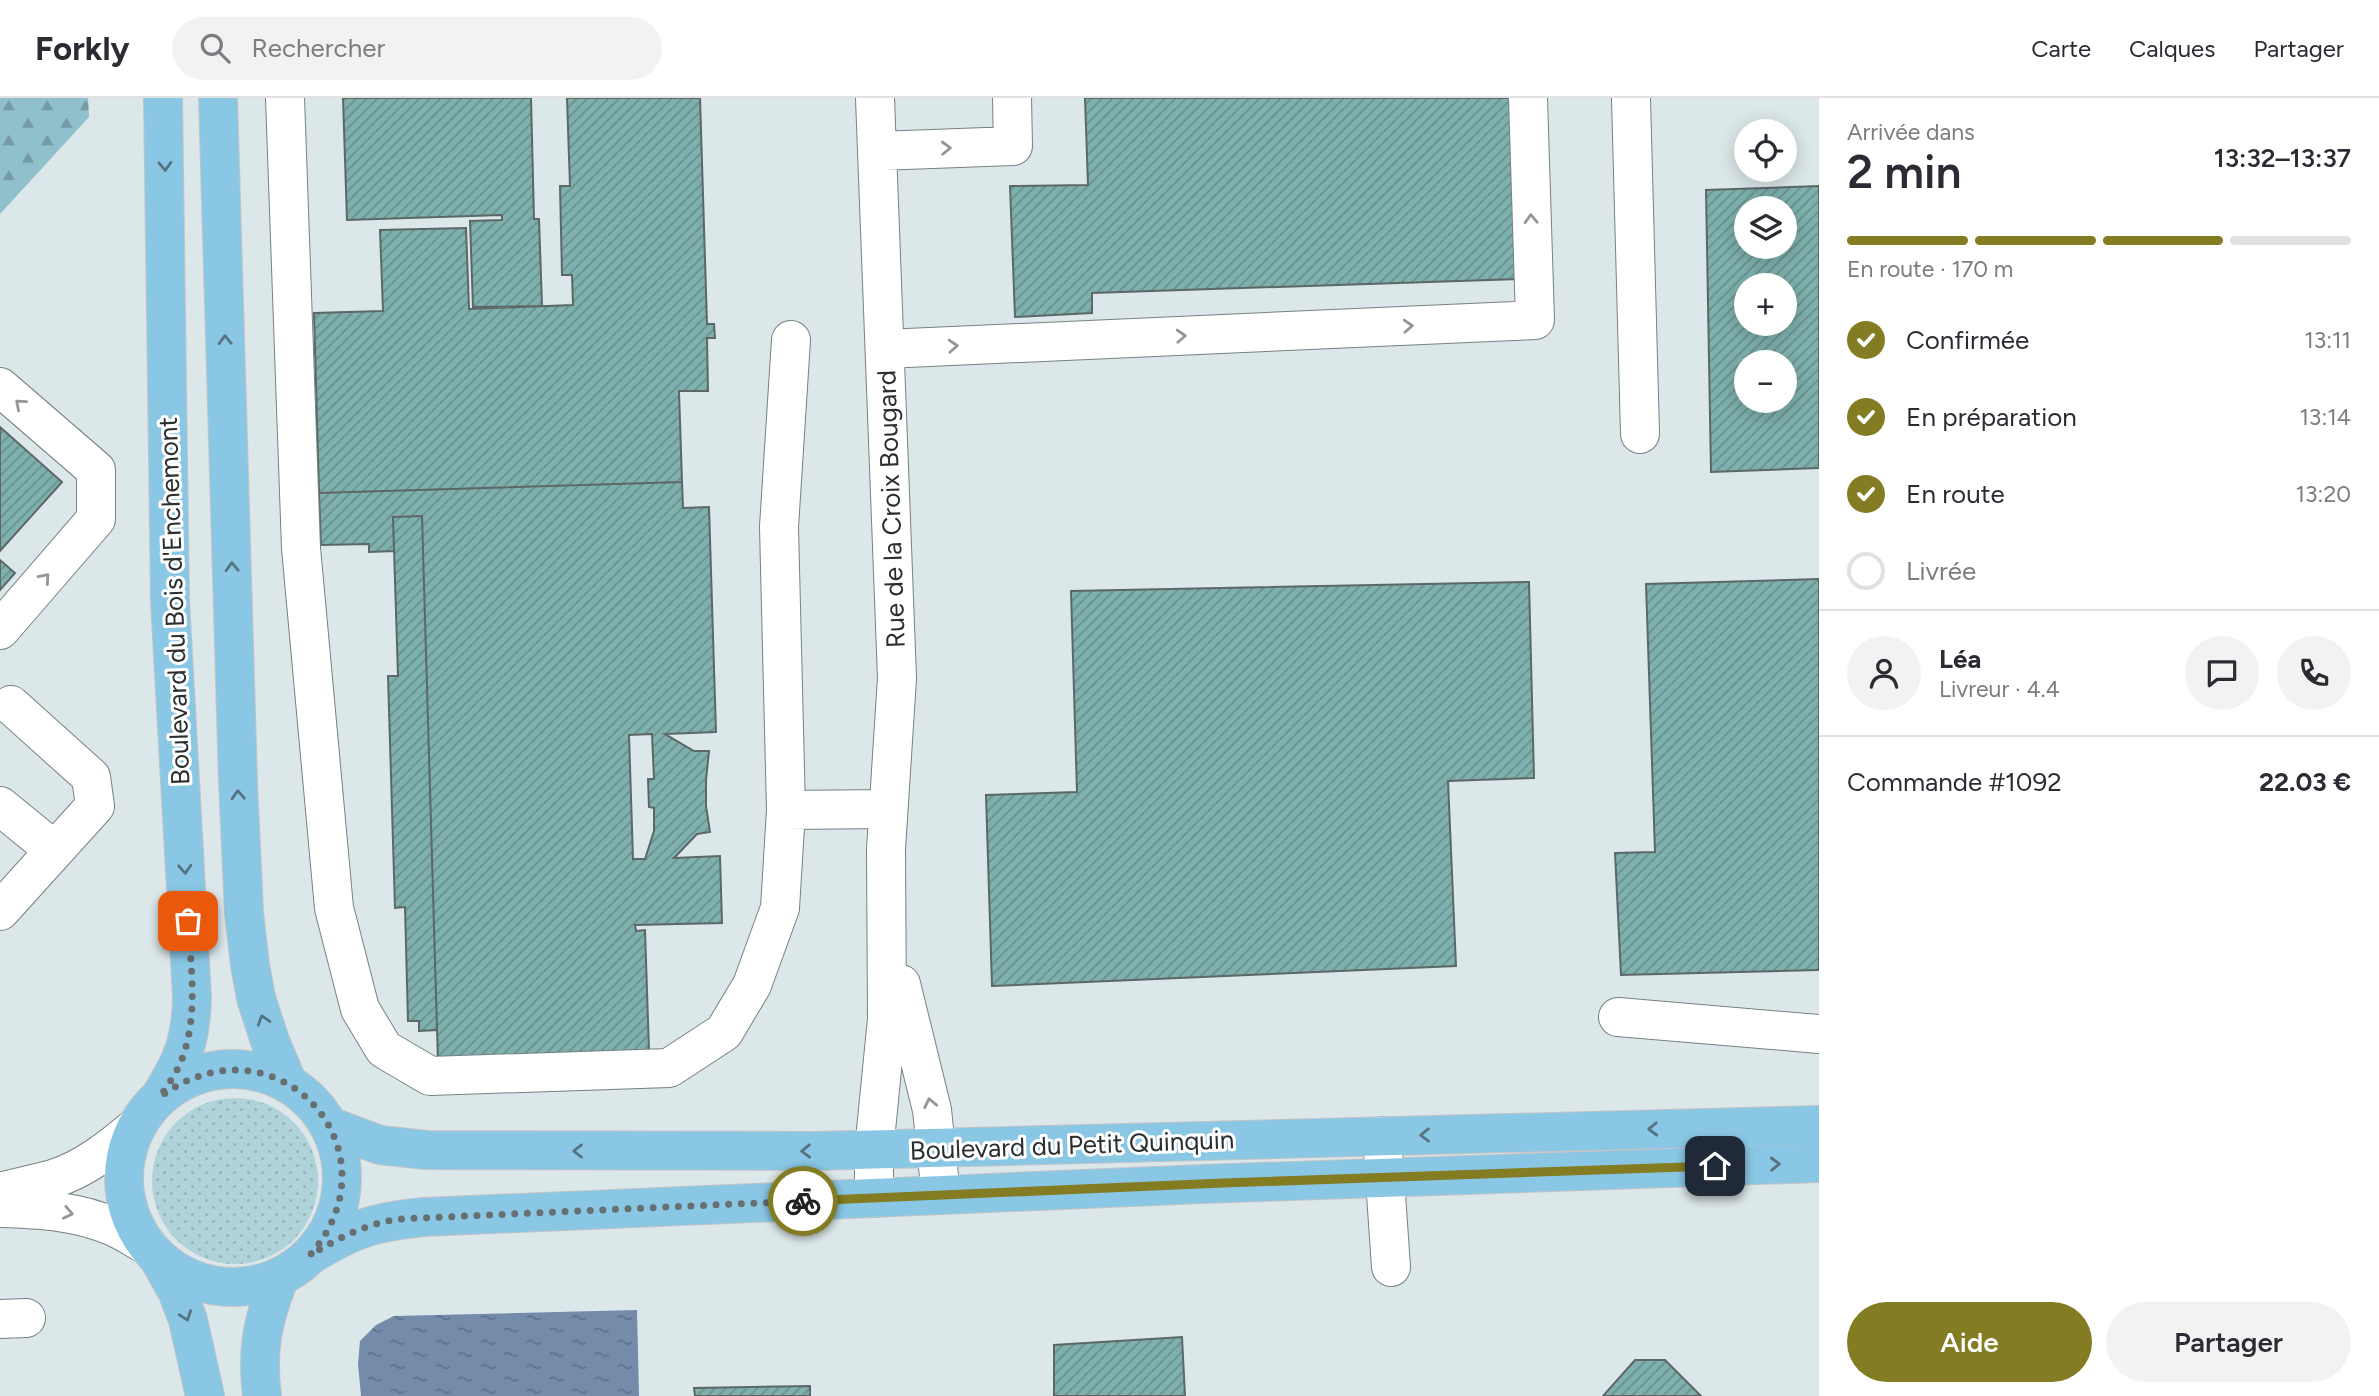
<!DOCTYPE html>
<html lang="fr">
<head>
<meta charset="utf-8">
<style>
  :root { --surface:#fff; --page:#f2f2f3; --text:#2b2b33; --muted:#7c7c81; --line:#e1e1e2; --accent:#837c22 }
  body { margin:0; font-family:Figtree,sans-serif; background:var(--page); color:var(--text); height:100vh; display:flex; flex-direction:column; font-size:26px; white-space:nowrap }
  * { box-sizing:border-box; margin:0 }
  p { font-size:23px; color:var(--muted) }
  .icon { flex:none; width:38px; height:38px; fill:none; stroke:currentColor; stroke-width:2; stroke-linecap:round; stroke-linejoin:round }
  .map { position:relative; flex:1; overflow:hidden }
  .panel { display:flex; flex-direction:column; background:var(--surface); width:560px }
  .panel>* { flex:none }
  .fabs { position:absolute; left:1734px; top:21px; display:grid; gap:14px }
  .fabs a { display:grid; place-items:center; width:63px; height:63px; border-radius:50%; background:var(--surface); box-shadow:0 4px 18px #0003; font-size:35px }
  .pin { position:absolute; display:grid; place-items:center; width:60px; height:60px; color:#fff; margin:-30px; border-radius:14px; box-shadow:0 4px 10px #0006 }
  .courier { position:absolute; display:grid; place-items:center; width:70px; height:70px; margin:-35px; border:5px solid #837c22; border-radius:50%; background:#fff; color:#222; box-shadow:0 2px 9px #0007 }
  .summary em { font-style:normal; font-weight:600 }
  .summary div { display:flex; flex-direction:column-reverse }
  .summary { display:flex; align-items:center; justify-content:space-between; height:119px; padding:0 28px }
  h1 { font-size:46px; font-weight:600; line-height:52px }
  .bar { display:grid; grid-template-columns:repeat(4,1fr); gap:10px 7px; align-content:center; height:84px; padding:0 28px }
  .bar i { height:9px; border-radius:5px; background:var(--line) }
  .bar .current { background:var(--accent) }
  .bar p { grid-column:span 4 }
  .line { display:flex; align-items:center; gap:18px; padding:0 28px; border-top:2px solid var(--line) }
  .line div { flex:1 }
  .round { display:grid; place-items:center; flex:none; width:74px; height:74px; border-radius:37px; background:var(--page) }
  ol { padding:0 28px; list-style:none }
  li { display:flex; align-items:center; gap:21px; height:77px }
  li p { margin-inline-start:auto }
  li .icon { padding:7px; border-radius:50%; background:var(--accent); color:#fff; stroke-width:4 }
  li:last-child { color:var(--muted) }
  li i { width:38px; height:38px; border:4px solid var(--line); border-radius:50% }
  .cta { display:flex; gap:14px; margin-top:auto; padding:14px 28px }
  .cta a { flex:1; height:80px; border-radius:42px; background:var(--accent); color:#fff; font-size:28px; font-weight:600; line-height:80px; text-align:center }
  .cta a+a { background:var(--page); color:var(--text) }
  header { display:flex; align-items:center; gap:42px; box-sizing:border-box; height:98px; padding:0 35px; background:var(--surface); border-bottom:2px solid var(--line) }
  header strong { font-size:33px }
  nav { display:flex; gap:38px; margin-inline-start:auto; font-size:24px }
  .search { width:490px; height:63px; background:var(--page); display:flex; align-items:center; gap:18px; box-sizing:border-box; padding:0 24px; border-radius:38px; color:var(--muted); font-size:26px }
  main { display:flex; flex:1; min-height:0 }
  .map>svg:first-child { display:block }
  .grass { fill:url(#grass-dots) }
  .forest { fill:url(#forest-firs) }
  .water { fill:url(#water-ripples) }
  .building { fill:url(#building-hatch); stroke:#5d6766; stroke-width:2; fill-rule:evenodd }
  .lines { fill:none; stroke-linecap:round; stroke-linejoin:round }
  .minor-casing { stroke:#778183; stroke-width:40 }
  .major-casing { stroke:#c3c4c5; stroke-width:40 }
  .minor { stroke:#fff; stroke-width:38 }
  .major { stroke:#8ac7e5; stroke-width:38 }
  .oneway { stroke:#949697 }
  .oneway2 { stroke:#557381 }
  .done { stroke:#686f70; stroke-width:7; stroke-dasharray:0 12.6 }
  .route { stroke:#837c22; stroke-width:9 }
  .labels { text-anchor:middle; stroke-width:6; stroke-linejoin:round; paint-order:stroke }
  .street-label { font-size:26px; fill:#2a2e2f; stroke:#fff }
</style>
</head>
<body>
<header>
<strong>Forkly</strong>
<div class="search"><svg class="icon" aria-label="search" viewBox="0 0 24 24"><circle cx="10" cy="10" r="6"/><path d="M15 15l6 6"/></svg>Rechercher</div>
<nav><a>Carte</a><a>Calques</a><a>Partager</a></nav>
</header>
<main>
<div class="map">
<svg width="1819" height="1298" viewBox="0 0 1819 1298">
  <defs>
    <pattern id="grass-dots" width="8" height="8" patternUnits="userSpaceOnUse" patternTransform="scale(1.75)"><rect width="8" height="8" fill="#b0d3da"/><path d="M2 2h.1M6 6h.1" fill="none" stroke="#98b5bb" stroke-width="1.8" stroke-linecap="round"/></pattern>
    <pattern id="forest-firs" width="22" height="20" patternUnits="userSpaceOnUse" patternTransform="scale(1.75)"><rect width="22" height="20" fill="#8fc0cb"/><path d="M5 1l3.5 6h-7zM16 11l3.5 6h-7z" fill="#759ca5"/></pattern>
    <pattern id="water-ripples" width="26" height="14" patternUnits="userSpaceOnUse" patternTransform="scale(1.75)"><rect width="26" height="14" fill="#748baa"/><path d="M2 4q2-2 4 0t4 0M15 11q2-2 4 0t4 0" fill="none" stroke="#5f728b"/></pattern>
    <pattern id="building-hatch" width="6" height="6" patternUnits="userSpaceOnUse" patternTransform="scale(1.75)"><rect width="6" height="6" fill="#7eb1ad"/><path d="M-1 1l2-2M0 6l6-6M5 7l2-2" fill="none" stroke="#67908d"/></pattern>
  </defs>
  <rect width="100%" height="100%" fill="#dce7e9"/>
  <!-- grass -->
  <path class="grass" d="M152 1083a83 83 0 1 1 166 0a83 83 0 1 1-166 0Z"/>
  <!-- forest -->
  <path class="forest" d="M 0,0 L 88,0 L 89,19 L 0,116 Z"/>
  <!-- water -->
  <path class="water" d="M 637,1212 L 639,1298 L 361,1298 L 358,1266 L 360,1243 L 376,1227 L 394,1218 Z"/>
  <!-- building -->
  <path class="building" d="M 343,0 L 531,0 L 534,121 L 539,121 L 542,208 L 473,209 L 470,123 L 502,122 L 502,117 L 347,122 Z
    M 567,0 L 700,0 L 707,226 L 714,226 L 715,240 L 707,240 L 708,293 L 679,293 L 682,384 L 319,395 L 314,215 L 383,213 L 380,132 L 466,130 L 469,211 L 573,207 L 572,177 L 562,177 L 560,88 L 570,88 Z
    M 1085,0 L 1514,0 L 1519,181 L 1092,195 L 1092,215 L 1015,219 L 1010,88 L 1088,87 Z
    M 1819,88 L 1819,370 L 1711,374 L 1706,92 ZM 1746,110 L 1785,110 L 1785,149 L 1746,149 ZM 1746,187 L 1785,187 L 1785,226 L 1746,226 ZM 1746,264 L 1785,264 L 1785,303 L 1746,303 Z
    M 0,329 L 62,384 L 0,453 Z
    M 682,384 L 683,410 L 709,409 L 716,634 L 665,636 L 694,653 L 709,653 L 706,682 L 706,708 L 710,734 L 697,736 L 674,760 L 720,758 L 722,825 L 635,827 L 636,833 L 645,832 L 649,953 L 438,964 L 422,418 L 393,419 L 394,453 L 369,454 L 369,446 L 321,447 L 319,395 ZM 652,636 L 654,681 L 648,681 L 649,709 L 654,710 L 654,733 L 645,761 L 633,761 L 629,637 Z
    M 422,418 L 437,932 L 419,933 L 419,923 L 408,923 L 405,809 L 395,810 L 388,578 L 398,578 L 393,419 Z
    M 0,462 L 15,475 L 0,492 Z
    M 1819,481 L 1819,872 L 1621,877 L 1615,755 L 1655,754 L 1646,486 Z
    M 1529,484 L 1534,680 L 1448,683 L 1456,868 L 992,888 L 986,697 L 1077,694 L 1071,493 Z
    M 1182,1239 L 1185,1298 L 1054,1298 L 1054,1247 Z
    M 1635,1262 L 1665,1262 L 1701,1298 L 1603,1298 Z
    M 810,1288 L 810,1298 L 695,1298 L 694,1290 Z"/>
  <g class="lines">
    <!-- minor casing -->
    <g class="minor-casing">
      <path id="minor" d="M 285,0 L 301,450 L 334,810 L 360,911 L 384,951 L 430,978 L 669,970 L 724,934 L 752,887 L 780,810 L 786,712 L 779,429 L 791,242
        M 1631,0 L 1640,336
        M 878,53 L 1013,48 L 1012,0
        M 885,251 L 1535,222 L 1528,0
        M 0,289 L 96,372 L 96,421 L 0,532
        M 0,708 L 54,752
        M 786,712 L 888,711
        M 0,813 L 95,708 L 91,679 L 11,607
        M 901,886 L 932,1012 L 941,1097
        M 1618,919 L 1819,936
        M 1382,1038 L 1391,1169
        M 0,1094 C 18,1089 36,1086 53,1081 C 85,1071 112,1049 137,1028
        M 874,1100 L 874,1052 L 887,921 L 886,751 L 897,580 L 875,0
        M 0,1110 C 39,1111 78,1113 114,1129 C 126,1134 137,1142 148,1148
        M 0,1221 L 26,1220"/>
    </g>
    <!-- major casing -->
    <g class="major-casing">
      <path id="major" d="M 218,0 L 238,684 L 244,815 L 250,867 L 256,900 L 270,943 L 288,986
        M124 1080a109 109 0 1 1 218 0a109 109 0 1 1-218 0Z
        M 160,999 C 183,962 191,943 192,899 L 170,503 L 163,0
        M 329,1028 L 380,1047 L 426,1052 L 815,1053 L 1819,1027
        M 310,1157 C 353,1131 373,1124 424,1119 L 1202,1086 L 1819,1065
        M 158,1159 L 177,1193 L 188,1222 L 205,1298
        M 262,1298 C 256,1250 263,1222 280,1178"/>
    </g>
    <!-- minor -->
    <use href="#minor" class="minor"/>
    <!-- major -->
    <use href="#major" class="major"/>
  </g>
  <!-- one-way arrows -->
  <defs><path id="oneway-chevron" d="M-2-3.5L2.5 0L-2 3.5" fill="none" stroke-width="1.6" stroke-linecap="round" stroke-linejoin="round" transform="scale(1.75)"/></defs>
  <g class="oneway">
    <use href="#oneway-chevron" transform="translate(946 50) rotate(-2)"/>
    <use href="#oneway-chevron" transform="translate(1531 121) rotate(-92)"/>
    <use href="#oneway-chevron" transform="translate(1408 228) rotate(-3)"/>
    <use href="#oneway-chevron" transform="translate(1181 238) rotate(-3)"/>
    <use href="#oneway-chevron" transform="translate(953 248) rotate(-3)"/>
    <use href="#oneway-chevron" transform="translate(20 306) rotate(-139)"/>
    <use href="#oneway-chevron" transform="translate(45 480) rotate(-49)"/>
    <use href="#oneway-chevron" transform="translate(930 1005) rotate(-102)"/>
    <use href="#oneway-chevron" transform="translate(68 1115) rotate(12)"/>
  </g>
  <g class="oneway2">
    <use href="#oneway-chevron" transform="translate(165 68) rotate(88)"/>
    <use href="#oneway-chevron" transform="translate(225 242) rotate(-92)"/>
    <use href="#oneway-chevron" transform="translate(232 469) rotate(-92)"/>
    <use href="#oneway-chevron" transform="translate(238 697) rotate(-93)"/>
    <use href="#oneway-chevron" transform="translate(185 771) rotate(87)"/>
    <use href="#oneway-chevron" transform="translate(263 922) rotate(-108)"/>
    <use href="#oneway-chevron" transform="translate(1653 1031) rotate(178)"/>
    <use href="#oneway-chevron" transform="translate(1425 1037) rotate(179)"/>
    <use href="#oneway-chevron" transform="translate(578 1053) rotate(-180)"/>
    <use href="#oneway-chevron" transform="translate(806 1053) rotate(179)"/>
    <use href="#oneway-chevron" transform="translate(1775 1066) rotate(-2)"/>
    <use href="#oneway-chevron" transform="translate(186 1218) rotate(71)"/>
  </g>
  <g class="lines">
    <!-- done -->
    <path class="done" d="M 188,823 C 191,870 199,921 180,966 C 175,977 167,988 160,999 C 275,913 403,1051 310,1157 C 339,1140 365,1126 399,1121 L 803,1103"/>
    <!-- route -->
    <path class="route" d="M 803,1103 L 1223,1085 L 1715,1068"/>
  </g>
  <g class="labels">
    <!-- street labels -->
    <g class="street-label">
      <text transform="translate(891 411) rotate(-92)" y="9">Rue de la Croix Bougard</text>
      <text transform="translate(174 503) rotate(-92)" y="9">Boulevard du Bois d'Enchemont</text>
      <text transform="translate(1072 1047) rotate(-2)" y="9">Boulevard du Petit Quinquin</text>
    </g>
  </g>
</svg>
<div class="fabs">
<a><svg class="icon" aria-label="locate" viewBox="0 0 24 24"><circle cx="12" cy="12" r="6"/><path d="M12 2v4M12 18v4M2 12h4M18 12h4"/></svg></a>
<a><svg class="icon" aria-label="layers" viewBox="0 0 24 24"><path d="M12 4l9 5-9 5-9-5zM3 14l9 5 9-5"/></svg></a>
<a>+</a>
<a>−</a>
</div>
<div class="pin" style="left:188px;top:823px;background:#ea580c"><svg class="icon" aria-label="bag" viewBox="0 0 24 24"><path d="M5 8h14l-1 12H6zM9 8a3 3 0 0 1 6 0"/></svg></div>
<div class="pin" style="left:1715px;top:1068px;background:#1f2937"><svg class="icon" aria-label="home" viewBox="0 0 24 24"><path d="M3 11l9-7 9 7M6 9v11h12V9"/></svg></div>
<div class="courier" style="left:803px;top:1103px"><svg class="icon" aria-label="bike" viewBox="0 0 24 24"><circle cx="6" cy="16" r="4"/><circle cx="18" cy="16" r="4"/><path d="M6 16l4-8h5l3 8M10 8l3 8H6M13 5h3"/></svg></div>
</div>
<section class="panel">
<div class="summary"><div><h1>2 min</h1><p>Arrivée dans</p></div><em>13:32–13:37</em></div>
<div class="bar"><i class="current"></i><i class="current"></i><i class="current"></i><i></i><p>En route · 170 m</p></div>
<ol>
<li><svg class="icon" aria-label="check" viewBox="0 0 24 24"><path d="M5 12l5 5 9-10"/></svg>Confirmée<p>13:11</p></li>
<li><svg class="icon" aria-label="check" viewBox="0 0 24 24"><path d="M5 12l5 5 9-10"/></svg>En préparation<p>13:14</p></li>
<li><svg class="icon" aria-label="check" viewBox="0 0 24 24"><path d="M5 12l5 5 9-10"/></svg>En route<p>13:20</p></li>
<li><i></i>Livrée</li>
</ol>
<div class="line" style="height:126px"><a class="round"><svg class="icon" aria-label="person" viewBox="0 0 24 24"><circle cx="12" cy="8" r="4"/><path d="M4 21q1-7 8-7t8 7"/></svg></a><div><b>Léa</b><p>Livreur · 4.4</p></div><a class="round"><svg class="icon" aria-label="chat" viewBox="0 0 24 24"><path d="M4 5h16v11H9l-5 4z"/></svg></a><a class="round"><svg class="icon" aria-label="phone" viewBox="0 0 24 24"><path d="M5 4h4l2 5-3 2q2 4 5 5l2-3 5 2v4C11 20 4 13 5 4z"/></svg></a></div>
<div class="line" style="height:91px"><div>Commande #1092</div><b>22.03 €</b></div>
<div class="cta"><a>Aide</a><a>Partager</a></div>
</section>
</main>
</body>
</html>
